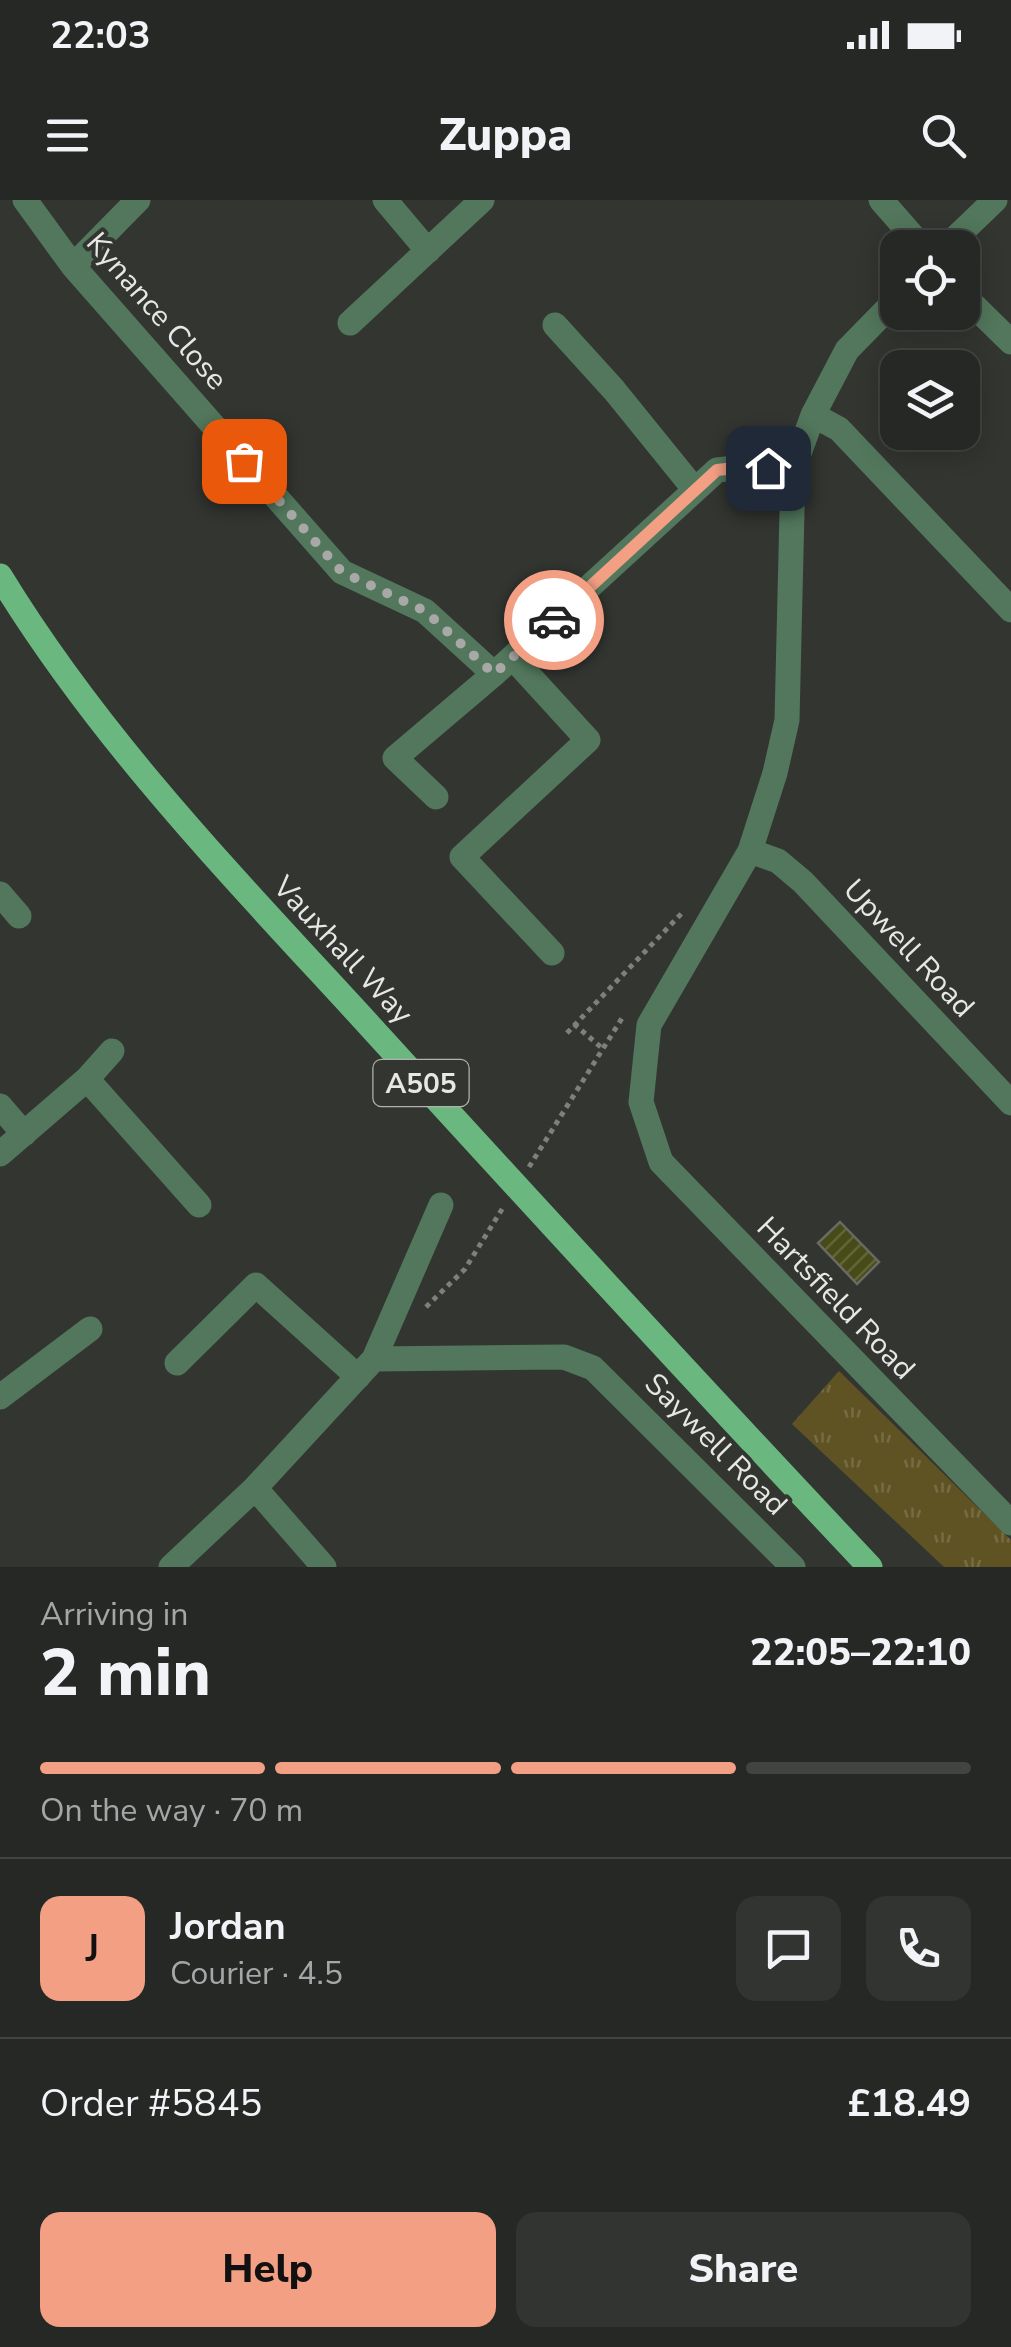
<!DOCTYPE html>
<html lang="en">
<head>
<meta charset="utf-8">
<style>
  :root { --surface:#262825; --page:#323432; --text:#f1f3f6; --muted:#a4a6a7; --line:#424442; --accent:#f39f84 }
  body { margin:0; font-family:"Nunito Sans",sans-serif; background:var(--page); color:var(--text); height:100vh; display:flex; flex-direction:column; font-size:38px; white-space:nowrap }
  * { box-sizing:border-box; margin:0 }
  p { font-size:32px; color:var(--muted) }
  .icon { flex:none; width:55px; height:55px; fill:none; stroke:currentColor; stroke-width:2; stroke-linecap:round; stroke-linejoin:round }
  .map { position:relative; height:1367px; overflow:hidden }
  .panel { display:flex; flex-direction:column; background:var(--surface); flex:1 }
  .panel>* { flex:none }
  .tools { position:absolute; left:880px; top:30px; display:grid; gap:20px }
  .tools a { display:grid; place-items:center; width:100px; height:100px; border-radius:20px; background:var(--surface); box-shadow:0 5px 25px #0003,0 0 0 2px var(--line); font-size:50px }
  .pin { position:absolute; display:grid; place-items:center; width:85px; height:85px; color:#fff; margin:-42px; border-radius:20px; box-shadow:0 5px 15px #0006 }
  .courier { position:absolute; display:grid; place-items:center; width:100px; height:100px; margin:-50px; border:8px solid #f39f84; border-radius:50%; background:#fff; color:#222; box-shadow:0 2px 12px #0007 }
  .summary em { font-style:normal; font-weight:800 }
  .summary div { display:flex; flex-direction:column-reverse }
  .summary { display:flex; align-items:center; justify-content:space-between; height:170px; padding:0 40px }
  h1 { font-size:65px; font-weight:800; line-height:75px }
  .bar { display:grid; grid-template-columns:repeat(4,1fr); gap:15px 10px; align-content:center; height:120px; padding:0 40px }
  .bar i { height:12px; border-radius:8px; background:var(--line) }
  .bar .on { background:var(--accent) }
  .bar p { grid-column:span 4 }
  .line { display:flex; align-items:center; gap:25px; padding:0 40px; border-top:2px solid var(--line) }
  .line div { flex:1 }
  .round { display:grid; place-items:center; flex:none; width:105px; height:105px; border-radius:20px; background:var(--page) }
  .primary-button { display:flex; gap:20px; margin-top:auto; padding:20px 40px }
  .primary-button a { flex:1; height:115px; border-radius:20px; background:var(--accent); color:#111; font-size:40px; font-weight:800; line-height:115px; text-align:center }
  .primary-button a+a { background:var(--page); color:var(--text) }
  .status { display:flex; justify-content:space-between; align-items:center; height:70px; padding:0 50px; background:var(--surface); direction:ltr }
  .status svg { height:28px; fill:currentColor }
  header { display:flex; justify-content:space-between; align-items:center; height:130px; padding:0 40px; background:var(--surface); font-size:45px; font-weight:800 }
  .map>svg:first-child { display:block }
  .grass { fill:url(#grass-tufts) }
  .building { fill:url(#building-hatch); stroke:#696a64; stroke-width:2.5 }
  .lines { fill:none; stroke-linecap:round; stroke-linejoin:round }
  .path { stroke:#7f807d; stroke-width:5; stroke-dasharray:5 5; stroke-linecap:butt }
  .minor { stroke:#52775c; stroke-width:25 }
  .major { stroke:#6ab880; stroke-width:25 }
  .done { stroke:#a8a9a7; stroke-width:10; stroke-dasharray:0 18 }
  .route { stroke:#f39f84; stroke-width:12 }
  .labels { text-anchor:middle; stroke-width:8; stroke-linejoin:round; paint-order:stroke }
  .shield { fill:#333531; stroke:#b1b2b0; stroke-width:2.5 }
  .shield-label { font-size:28px; font-weight:bold; fill:#e7e8e6 }
  .street-label { font-size:30px; fill:#e7e8e6; stroke:#333531 }
</style>
</head>
<body>
<div class="status"><b>22:03</b><svg viewBox="0 0 49 12"><path d="M0 12V9h3v3zM5 12V6h3v6zM10 12V3h3v9zM15 12V0h3v12zM26 1h20v11H26zM47 4h2v5h-2z"/></svg></div>
<header><svg class="icon" aria-label="menu" viewBox="0 0 24 24"><path d="M4 6h16M4 12h16M4 18h16"/></svg>Zuppa<svg class="icon" aria-label="search" viewBox="0 0 24 24"><circle cx="10" cy="10" r="6"/><path d="M15 15l6 6"/></svg></header>
<div class="map">
<svg width="1011" height="1367" viewBox="0 0 1011 1367">
  <defs>
    <pattern id="grass-tufts" width="24" height="20" patternUnits="userSpaceOnUse" patternTransform="scale(2.5)"><rect width="24" height="20" fill="#5f5324"/><path d="M3 7l-1-3M5 7V3M7 7l1-3M15 17l-1-3M17 17v-4M19 17l1-3" fill="none" stroke="#766c44"/></pattern>
    <pattern id="building-hatch" width="6" height="6" patternUnits="userSpaceOnUse" patternTransform="scale(2.5)"><rect width="6" height="6" fill="#474b17"/><path d="M-1 1l2-2M0 6l6-6M5 7l2-2" fill="none" stroke="#626539"/></pattern>
  </defs>
  <rect width="100%" height="100%" fill="#333531"/>
  <!-- grass -->
  <path class="grass" d="M 839,1171 L 1011,1340 L 1011,1367 L 944,1367 L 792,1224 Z"/>
  <!-- building -->
  <path class="building" d="M 840,1022 L 879,1062 L 857,1084 L 818,1043 Z"/>
  <g class="lines">
    <!-- path -->
    <path class="path" d="M 574,824 L 602,848
      M 567,833 L 682,713
      M 529,967 L 624,815
      M 426,1107 L 465,1069 L 504,1006"/>
    <!-- minor -->
    <path class="minor" d="M 25,0 L 73,66 L 342,372 L 425,411 L 494,474 L 717,270 L 744,267 L 793,270
      M 385,0 L 428,51
      M 881,0 L 923,48
      M 945,48 L 995,0
      M 73,66 L 138,0
      M 962,94 L 1011,142
      M 898,98 L 847,150 L 813,215 L 793,270 L 787,520 L 775,573 L 750,651 L 649,825 L 641,902 L 661,962 L 1011,1323
      M 350,123 L 482,0
      M 555,125 L 614,190 L 695,290
      M 813,215 L 839,229 L 1011,410
      M 513,458 L 588,540 L 462,657 L 552,753
      M 436,597 L 395,558 L 494,474
      M 750,651 L 778,661 L 803,682 L 1011,903
      M 0,694 L 19,716
      M 87,879 L 199,1005
      M 0,906 L 24,934
      M 0,954 L 87,879 L 112,851
      M 374,1159 L 441,1005
      M 177,1163 L 256,1085 L 358,1177
      M 0,1197 L 90,1129
      M 255,1288 L 324,1367
      M 171,1367 L 255,1288 L 374,1159 L 564,1157 L 593,1168 L 793,1367"/>
    <!-- major -->
    <path class="major" d="M 0,376 C 102,543 236,680 368,824 C 534,1006 701,1188 870,1367"/>
  </g>
  <g class="lines">
    <!-- done -->
    <path class="done" d="M 244,261 L 342,372 L 425,411 L 494,474 L 554,420"/>
    <!-- route -->
    <path class="route" d="M 554,420 L 717,270 L 744,267 L 768,268"/>
  </g>
  <g class="labels">
    <!-- shield labels -->
    <rect class="shield" x="373.5" y="860" width="95" height="46" rx="8"/>
    <g class="shield-label">
      <text x="421" y="893">A505</text>
    </g>
    <!-- street labels -->
    <g class="street-label">
      <text transform="translate(157 111) rotate(49)" y="10">Kynance Close</text>
      <text transform="translate(909 748) rotate(47)" y="10">Upwell Road</text>
      <text transform="translate(343 750) rotate(47)" y="10">Vauxhall Way</text>
      <text transform="translate(836 1098) rotate(46)" y="10">Hartsfield Road</text>
      <text transform="translate(716 1244) rotate(45)" y="10">Saywell Road</text>
    </g>
  </g>
</svg>
<div class="tools">
<a><svg class="icon" aria-label="locate" viewBox="0 0 24 24"><circle cx="12" cy="12" r="6"/><path d="M12 2v4M12 18v4M2 12h4M18 12h4"/></svg></a>
<a><svg class="icon" aria-label="layers" viewBox="0 0 24 24"><path d="M12 4l9 5-9 5-9-5zM3 14l9 5 9-5"/></svg></a>
</div>
<div class="pin" style="left:244px;top:261px;background:#ea580c"><svg class="icon" aria-label="bag" viewBox="0 0 24 24"><path d="M5 8h14l-1 12H6zM9 8a3 3 0 0 1 6 0"/></svg></div>
<div class="pin" style="left:768px;top:268px;background:#1f2937"><svg class="icon" aria-label="home" viewBox="0 0 24 24"><path d="M3 11l9-7 9 7M6 9v11h12V9"/></svg></div>
<div class="courier" style="left:554px;top:420px"><svg class="icon" aria-label="car" viewBox="0 0 24 24"><path d="M5 17H2v-5l4-1 3-4h7l3 4 3 1v5h-3M9 17h6M6 11h13"/><circle cx="7" cy="17" r="2"/><circle cx="17" cy="17" r="2"/></svg></div>
</div>
<section class="panel">
<div class="summary"><div><h1>2 min</h1><p>Arriving in</p></div><em>22:05–22:10</em></div>
<div class="bar"><i class="on"></i><i class="on"></i><i class="on"></i><i></i><p>On the way · 70 m</p></div>
<div class="line" style="height:180px"><b class="round" style="background:var(--accent);color:#111">J</b><div><b>Jordan</b><p>Courier · 4.5</p></div><a class="round"><svg class="icon" aria-label="chat" viewBox="0 0 24 24"><path d="M4 5h16v11H9l-5 4z"/></svg></a><a class="round"><svg class="icon" aria-label="phone" viewBox="0 0 24 24"><path d="M5 4h4l2 5-3 2q2 4 5 5l2-3 5 2v4C11 20 4 13 5 4z"/></svg></a></div>
<div class="line" style="height:130px"><div>Order #5845</div><b>£18.49</b></div>
<div class="primary-button"><a>Help</a><a>Share</a></div>
</section>
</body>
</html>
